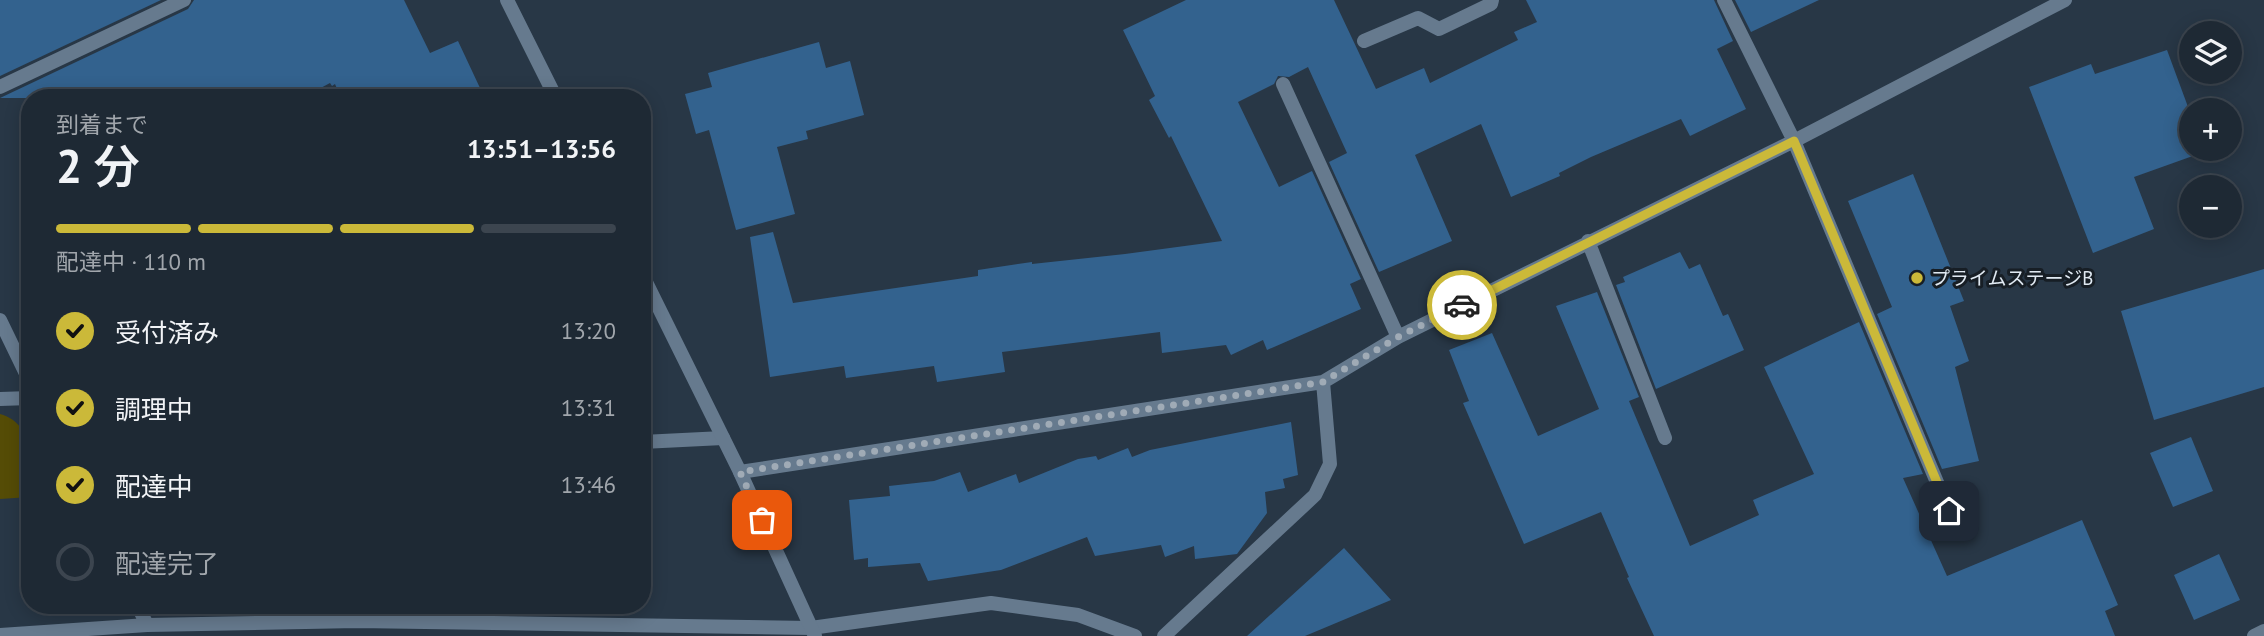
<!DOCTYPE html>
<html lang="ja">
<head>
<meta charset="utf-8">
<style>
  :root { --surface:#1e2934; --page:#26313c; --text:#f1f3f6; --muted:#a1a6ac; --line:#3c454f; --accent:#cbb939 }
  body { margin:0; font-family:"PT Sans","Noto Sans JP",sans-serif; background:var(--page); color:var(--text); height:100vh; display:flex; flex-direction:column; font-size:26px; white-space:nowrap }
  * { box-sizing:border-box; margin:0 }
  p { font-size:23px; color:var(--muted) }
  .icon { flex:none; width:38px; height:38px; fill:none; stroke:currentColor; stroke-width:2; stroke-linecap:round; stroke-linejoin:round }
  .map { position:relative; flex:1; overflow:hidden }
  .panel { position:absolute; left:21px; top:89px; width:630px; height:525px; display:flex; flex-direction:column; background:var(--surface); border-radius:28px; box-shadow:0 4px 18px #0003,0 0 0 2px var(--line) }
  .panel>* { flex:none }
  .tools { position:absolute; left:2179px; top:21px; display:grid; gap:14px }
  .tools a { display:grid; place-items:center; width:63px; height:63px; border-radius:50%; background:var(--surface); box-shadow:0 4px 18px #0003,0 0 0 2px var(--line); font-size:35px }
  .pin { position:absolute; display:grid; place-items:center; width:60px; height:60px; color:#fff; margin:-30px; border-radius:14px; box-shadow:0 4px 10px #0006 }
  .courier { position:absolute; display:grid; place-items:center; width:70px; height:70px; margin:-35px; border:5px solid #cbb939; border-radius:50%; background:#fff; color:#222; box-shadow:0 2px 9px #0007 }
  .summary em { font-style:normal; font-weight:600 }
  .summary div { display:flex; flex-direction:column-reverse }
  .summary { display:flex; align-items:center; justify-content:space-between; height:119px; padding:0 35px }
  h1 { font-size:46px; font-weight:600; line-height:52px }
  .bar { display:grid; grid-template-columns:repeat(4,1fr); gap:10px 7px; align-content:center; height:84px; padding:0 35px }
  .bar i { height:9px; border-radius:5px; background:var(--line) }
  .bar .current { background:var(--accent) }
  .bar p { grid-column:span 4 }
  ol { padding:0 35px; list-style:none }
  li { display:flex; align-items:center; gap:21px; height:77px }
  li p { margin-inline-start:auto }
  li .icon { padding:7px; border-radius:50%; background:var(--accent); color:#111; stroke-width:4 }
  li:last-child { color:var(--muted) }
  li i { width:38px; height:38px; border:4px solid var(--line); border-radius:50% }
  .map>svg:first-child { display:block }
  .green { fill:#554c06 }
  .building { fill:#33628e }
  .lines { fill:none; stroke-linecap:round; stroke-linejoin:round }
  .service { stroke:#667a8e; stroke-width:14 }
  .minor { stroke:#667a8e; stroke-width:14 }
  .tertiary { stroke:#667a8e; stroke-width:14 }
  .done { stroke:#a0abb6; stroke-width:7; stroke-dasharray:0 12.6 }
  .route { stroke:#cbb939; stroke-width:9 }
  .poi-dot { fill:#cbb939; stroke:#171e25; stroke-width:2.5 }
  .labels { text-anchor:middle; stroke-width:6; stroke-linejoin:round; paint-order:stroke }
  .poi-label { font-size:19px; fill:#e0e9f2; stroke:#171e25; text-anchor:start }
</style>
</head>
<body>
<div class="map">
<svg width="2264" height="636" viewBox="0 0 2264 636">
  <rect width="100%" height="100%" fill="#283746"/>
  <!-- green -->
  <path class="green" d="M 0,414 C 37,424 30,468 30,497 L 0,499 Z"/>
  <!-- building -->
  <path class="building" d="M 0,0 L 161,0 L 0,76 Z
    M 194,0 L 404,0 L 430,53 L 458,41 L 480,88 L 459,98 L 341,98 L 335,84 L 332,86 L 330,83 L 302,98 L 0,98 L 188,9 Z
    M 1186,0 L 1334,0 L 1376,89 L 1424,68 L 1430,83 L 1518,40 L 1514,32 L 1537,22 L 1526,0 L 1714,0 L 1733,41 L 1717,49 L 1746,109 L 1690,136 L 1681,119 L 1591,157 L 1559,173 L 1560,176 L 1511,197 L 1481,124 L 1415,155 L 1452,241 L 1379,272 L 1329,162 L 1347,153 L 1308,67 L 1289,77 L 1278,76 L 1274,84 L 1238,102 L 1279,187 L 1312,171 L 1361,279 L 1350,284 L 1361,309 L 1267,350 L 1263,340 L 1231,355 L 1226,345 L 1162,353 L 1160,332 L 1002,352 L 1005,372 L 937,382 L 934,366 L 846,378 L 844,366 L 770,377 L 750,237 L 773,232 L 793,303 L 978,276 L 978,270 L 1032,262 L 1032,264 L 1125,254 L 1222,241 L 1171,136 L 1169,138 L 1149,100 L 1155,96 L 1123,30 Z
    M 1735,0 L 1819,0 L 1751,32 Z
    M 819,42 L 826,68 L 850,61 L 864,115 L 806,131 L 808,139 L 777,147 L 795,214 L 736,230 L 709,130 L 696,134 L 685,94 L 712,87 L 708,73 Z
    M 2167,50 L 2191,115 L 2191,149 L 2203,149 L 2204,152 L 2134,177 L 2154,229 L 2093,253 L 2029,87 L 2091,64 L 2095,74 Z
    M 1913,174 L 1964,301 L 1950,306 L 1969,361 L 1955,367 L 1979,461 L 1942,469 L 1877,314 L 1892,307 L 1848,201 Z
    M 1680,252 L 1689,269 L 1700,264 L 1723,316 L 1728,314 L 1744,350 L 1656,389 L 1616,285 L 1625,282 L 1623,277 Z
    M 2264,269 L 2264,387 L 2154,420 L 2121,311 Z
    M 1597,292 L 1639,397 L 1629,401 L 1690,546 L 1759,515 L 1753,500 L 1814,474 L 1764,367 L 1859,322 L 1923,474 L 1903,478 L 1947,576 L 2082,520 L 2118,605 L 2105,611 L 2115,636 L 1654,636 L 1627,578 L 1629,577 L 1601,512 L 1524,544 L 1463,403 L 1469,401 L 1449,350 L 1492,333 L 1538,436 L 1599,409 L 1556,306 Z
    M 1291,422 L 1298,475 L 1283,479 L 1285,488 L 1265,492 L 1267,513 L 1237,554 L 1195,559 L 1194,546 L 1165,557 L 1161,545 L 1095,556 L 1087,537 L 1001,570 L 928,581 L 920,563 L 868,567 L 868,558 L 854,560 L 849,500 L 890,496 L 889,486 L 934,481 L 960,472 L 968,492 L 1016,474 L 1019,483 L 1078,459 L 1096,456 L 1098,460 L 1128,448 L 1132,457 L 1150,450 Z
    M 2191,437 L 2213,491 L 2173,507 L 2150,453 Z
    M 1344,548 L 1391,600 L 1305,636 L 1247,636 Z
    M 2219,554 L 2240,600 L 2194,620 L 2174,575 Z"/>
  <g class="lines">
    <!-- service -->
    <path class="service" d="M 642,442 L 723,438"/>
    <!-- minor -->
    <path class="minor" d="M 1724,0 L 1794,141 L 1949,511
      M 1364,41 L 1418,18 L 1439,29 L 1491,4 L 1492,0
      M 1283,84 L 1398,337
      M 0,87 L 184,0
      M 1588,241 L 1665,438
      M 0,320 L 30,382
      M 0,399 L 30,398
      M 740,472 L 1323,382 L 1398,337 L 1794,141 L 2065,0
      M 138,606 L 147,625
      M 0,635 L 147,625 L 357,621 L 811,628 L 991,603 L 1078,615 L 1135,636
      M 1164,636 L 1315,495 L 1330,464 L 1323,382
      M 2254,636 L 2264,631"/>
    <!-- tertiary -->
    <path class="tertiary" d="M 507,0 L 556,98
      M 642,274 L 740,472 L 815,636"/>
  </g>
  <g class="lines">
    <!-- done -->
    <path class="done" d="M 762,520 L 740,472 L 1323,382 L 1398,337 L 1462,305"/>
    <!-- route -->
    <path class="route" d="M 1462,305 L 1794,141 L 1949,511"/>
  </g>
  <!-- markers -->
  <circle class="poi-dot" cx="1917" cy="278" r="7"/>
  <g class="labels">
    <!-- poi labels -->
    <g class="poi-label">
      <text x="1931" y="285">プライムステージB</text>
    </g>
  </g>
</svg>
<div class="tools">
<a><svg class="icon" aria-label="layers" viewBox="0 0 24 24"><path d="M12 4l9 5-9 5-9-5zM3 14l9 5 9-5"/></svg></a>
<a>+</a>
<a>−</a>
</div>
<div class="pin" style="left:762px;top:520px;background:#ea580c"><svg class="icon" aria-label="bag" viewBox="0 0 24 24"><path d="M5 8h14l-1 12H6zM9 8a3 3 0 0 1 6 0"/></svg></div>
<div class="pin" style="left:1949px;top:511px;background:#1f2937"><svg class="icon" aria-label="home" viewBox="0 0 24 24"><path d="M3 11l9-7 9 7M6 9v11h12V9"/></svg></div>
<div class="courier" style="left:1462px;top:305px"><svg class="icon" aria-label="car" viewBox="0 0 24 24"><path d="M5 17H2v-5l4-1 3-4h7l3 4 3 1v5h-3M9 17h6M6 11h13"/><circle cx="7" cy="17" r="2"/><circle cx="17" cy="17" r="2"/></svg></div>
<section class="panel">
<div class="summary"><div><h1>2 分</h1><p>到着まで</p></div><em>13:51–13:56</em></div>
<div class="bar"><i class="current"></i><i class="current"></i><i class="current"></i><i></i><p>配達中 · 110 m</p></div>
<ol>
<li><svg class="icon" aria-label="check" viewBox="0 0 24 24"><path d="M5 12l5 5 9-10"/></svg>受付済み<p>13:20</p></li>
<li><svg class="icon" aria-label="check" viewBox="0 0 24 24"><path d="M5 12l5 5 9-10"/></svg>調理中<p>13:31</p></li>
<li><svg class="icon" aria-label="check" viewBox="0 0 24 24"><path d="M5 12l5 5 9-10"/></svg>配達中<p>13:46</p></li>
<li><i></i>配達完了</li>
</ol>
</section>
</div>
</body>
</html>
